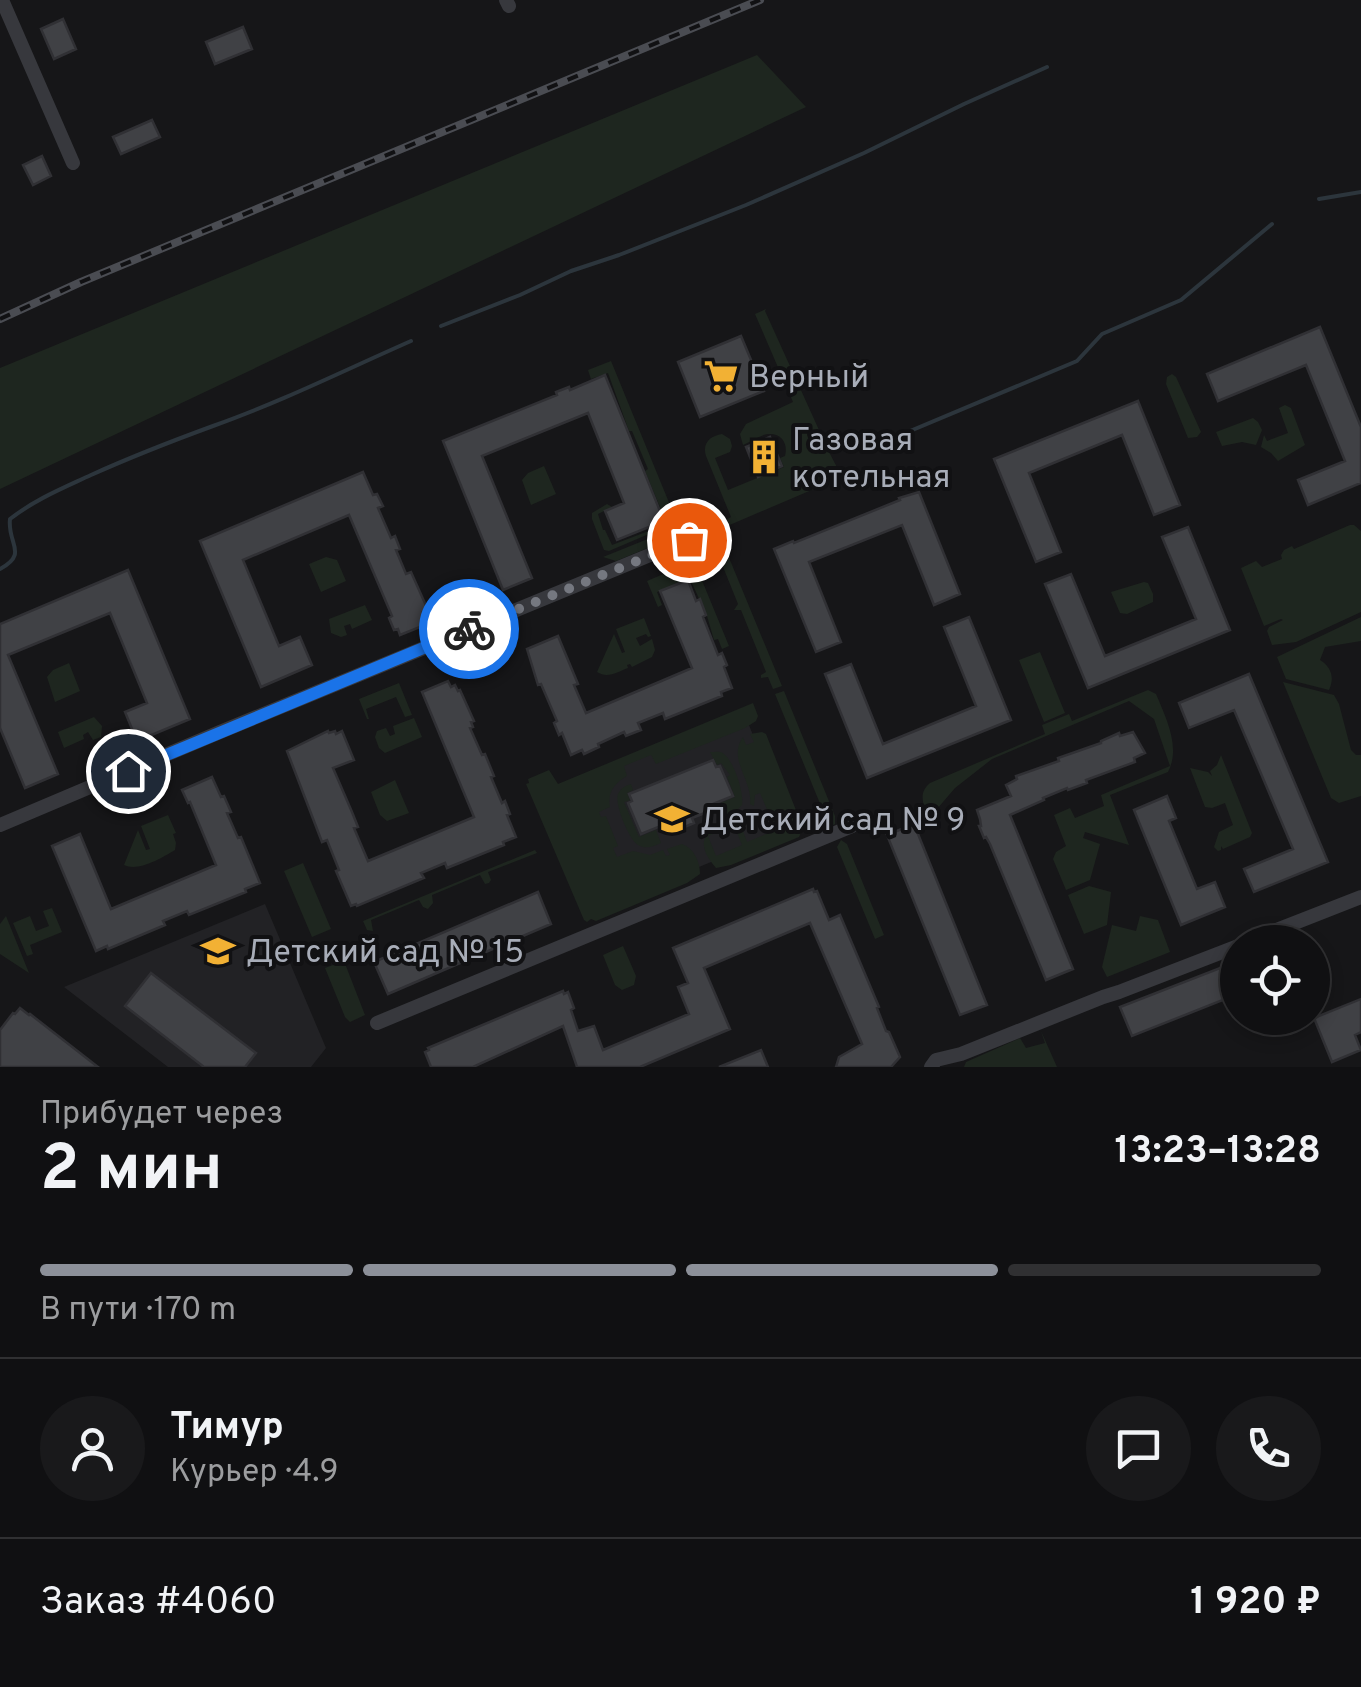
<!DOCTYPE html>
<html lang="ru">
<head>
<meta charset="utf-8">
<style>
  :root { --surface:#101012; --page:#19191b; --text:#f1f3f6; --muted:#9c9d9f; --line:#303032; --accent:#8c9099 }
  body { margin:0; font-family:Overpass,sans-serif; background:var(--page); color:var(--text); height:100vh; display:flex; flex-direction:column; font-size:38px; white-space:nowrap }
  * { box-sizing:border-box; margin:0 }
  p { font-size:32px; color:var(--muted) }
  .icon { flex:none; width:55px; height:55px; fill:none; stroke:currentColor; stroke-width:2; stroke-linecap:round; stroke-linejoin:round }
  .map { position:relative; height:1067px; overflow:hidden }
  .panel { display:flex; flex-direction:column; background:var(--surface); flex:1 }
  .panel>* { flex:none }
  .tools { position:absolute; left:1220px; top:925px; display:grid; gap:20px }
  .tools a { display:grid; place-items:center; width:110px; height:110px; border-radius:50%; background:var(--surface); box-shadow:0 5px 15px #0003,0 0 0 2px var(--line); font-size:50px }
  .pin { position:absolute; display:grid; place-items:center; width:85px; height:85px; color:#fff; margin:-42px; border:5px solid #fff; border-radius:50%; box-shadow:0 2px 10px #0007 }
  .courier { position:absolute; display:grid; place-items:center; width:100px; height:100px; margin:-50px; border:8px solid #1a73e8; border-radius:50%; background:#fff; color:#222; box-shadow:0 2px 12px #0007 }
  .head em { font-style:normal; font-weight:700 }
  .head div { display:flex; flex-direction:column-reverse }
  .head { display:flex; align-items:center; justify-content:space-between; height:170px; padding:0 40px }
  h1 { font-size:65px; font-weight:700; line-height:75px }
  .bar { display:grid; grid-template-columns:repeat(4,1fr); gap:15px 10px; align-content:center; height:120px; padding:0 40px }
  .bar i { height:12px; border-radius:8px; background:var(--line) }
  .bar .active { background:var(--accent) }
  .bar p { grid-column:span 4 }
  .line { display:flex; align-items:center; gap:25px; padding:0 40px; border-top:2px solid var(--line) }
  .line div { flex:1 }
  .round { display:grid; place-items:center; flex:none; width:105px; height:105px; border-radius:52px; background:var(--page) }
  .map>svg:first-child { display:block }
  .built { fill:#222225 }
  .green { fill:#1e261f }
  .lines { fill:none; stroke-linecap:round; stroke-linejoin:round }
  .stream { stroke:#2c353c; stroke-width:4 }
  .building { fill:#404145; stroke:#303034; stroke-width:2.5 }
  .street { stroke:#37383d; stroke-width:14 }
  .rail-casing { stroke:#4a4c52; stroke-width:8 }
  .rail { stroke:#111113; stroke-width:4; stroke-dasharray:11; stroke-linecap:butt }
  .done { stroke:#757880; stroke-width:10; stroke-dasharray:0 18 }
  .route { stroke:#1a73e8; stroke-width:12 }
  .labels { text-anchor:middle; stroke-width:8; stroke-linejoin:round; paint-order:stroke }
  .poi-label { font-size:32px; fill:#a8adb8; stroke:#111113; text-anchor:start }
</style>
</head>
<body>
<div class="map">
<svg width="1361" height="1067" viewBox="0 0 1361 1067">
  <rect width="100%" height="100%" fill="#161618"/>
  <!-- built -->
  <path class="built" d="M 747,720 L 756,743 L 781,833 L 605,906 L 556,786 Z
    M 265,904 L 326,1048 L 311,1067 L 168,1067 L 64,987 Z"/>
  <!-- green -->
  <path class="green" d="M 757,55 L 806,107 L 0,489 L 0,368 Z
    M 766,309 L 765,311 L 829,452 L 842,477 L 718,530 L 724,545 L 716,548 L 714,543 L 708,545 L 705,543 L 711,538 L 709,529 L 731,517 L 706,456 C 702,443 710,436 722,434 L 730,439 L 732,446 L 730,452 L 715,458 L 728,490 L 784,467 L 780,458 L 785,456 C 788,445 783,433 768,434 C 760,435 750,442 743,445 L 740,434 L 746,424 L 793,402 L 755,314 Z
    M 611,361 L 677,522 L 609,551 L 604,550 L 592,519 L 592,513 L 607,504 L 612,507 L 598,514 L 603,530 L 605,530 L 612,545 L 667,524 L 645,471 L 648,469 L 632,431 L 629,431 L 608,373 L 591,379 L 588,370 Z
    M 1172,374 L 1176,377 L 1201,432 L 1197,437 L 1188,438 L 1166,384 L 1167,377 Z
    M 1285,405 L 1291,408 L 1305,445 L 1278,461 L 1271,453 L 1261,447 L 1264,435 L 1267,441 L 1288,433 L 1279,408 Z
    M 1253,418 L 1258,422 L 1262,430 L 1256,445 L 1242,442 L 1222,446 L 1216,432 Z
    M 544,466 L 556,494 L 531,505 L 522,480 L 528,473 Z
    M 1350,525 L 1354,525 L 1361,531 L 1361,612 L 1296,642 L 1272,645 L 1267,631 L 1269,627 L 1283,620 L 1281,619 L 1264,626 L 1241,568 L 1256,561 L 1262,567 L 1282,559 L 1281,555 L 1284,550 L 1292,546 L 1294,549 Z
    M 680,526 L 682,530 L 677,536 L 616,561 L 603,557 Z
    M 725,548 L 782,686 L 773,689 L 768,677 L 761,678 L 761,675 L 766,672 L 741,610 L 734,610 L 738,604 L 717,552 Z
    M 326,557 L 337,560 L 346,581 L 321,592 L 309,564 Z
    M 694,561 L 729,646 L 722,649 L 718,639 L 714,640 L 707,616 L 690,579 L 657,592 L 662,605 L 658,607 L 647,581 Z
    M 1144,582 L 1148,583 L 1153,594 L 1153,602 L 1127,614 L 1120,613 L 1111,592 Z
    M 365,605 L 372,620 L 352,629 L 350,624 L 344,626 L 347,635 L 341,637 L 331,633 L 329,619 Z
    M 1361,617 L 1361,641 L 1325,647 L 1320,660 C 1331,667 1335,677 1329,690 L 1286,679 L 1277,657 Z
    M 644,618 L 651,636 L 648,637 L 646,634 L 636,638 L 640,646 L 652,639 L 655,650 L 652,657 L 632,667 L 630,664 L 627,665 L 628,668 C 617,672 608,679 597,672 L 614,634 L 622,653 L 625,652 L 616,629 Z
    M 1040,652 L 1065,713 L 1044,722 L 1019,660 Z
    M 69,663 L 80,691 L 55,702 L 47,677 L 53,670 Z
    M 1283,682 L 1334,695 L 1339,704 L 1351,750 L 1356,755 L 1361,755 L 1361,796 L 1339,803 L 1331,798 Z
    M 399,683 L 412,715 L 405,717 L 396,697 L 366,709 L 369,719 L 367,719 L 359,699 Z
    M 1148,690 L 1156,694 C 1166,718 1181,747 1168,772 L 1110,795 L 1129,845 L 1085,832 L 1083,838 L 1100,844 L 1090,880 L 1066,890 L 1053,859 L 1056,852 L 1066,846 L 1054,815 L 1070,808 L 1075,818 L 1104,806 L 1101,795 L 1170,766 L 1154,719 L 1129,701 L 992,759 L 955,788 L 931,816 L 928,817 C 923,804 918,793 930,783 L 1045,734 L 1042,725 L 1069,714 L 1072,721 Z
    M 784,691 L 835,816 L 835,824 L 832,826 L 828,823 L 775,694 Z
    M 753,703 L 758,716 L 756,721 L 745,728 L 656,764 L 651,755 L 624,766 L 627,776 C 615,783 607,792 610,807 L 599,812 L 601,817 L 606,816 L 618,846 L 613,848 L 617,857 L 633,851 L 650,855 L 663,850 L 666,856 L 670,855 L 667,849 L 682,844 C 694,848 700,862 700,874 L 687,883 L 596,921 L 591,919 L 587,922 L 584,920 L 526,784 L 529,783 L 528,779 L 549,770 L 558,784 Z
    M 94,717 L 102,726 L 101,737 L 93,740 L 88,732 L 83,735 L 84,739 L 64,748 L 58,732 Z
    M 414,718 L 422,737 L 385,753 L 379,748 L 375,737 L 377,731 L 386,728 L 390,736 L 395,734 L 393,726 Z
    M 762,732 L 766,734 L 803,828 L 799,837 L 731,865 L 716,868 C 704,854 696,838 716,828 L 718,832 L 708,836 L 716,856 L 742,845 L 734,825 L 724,828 L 722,826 L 742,817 L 748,809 L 753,810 L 740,823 L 747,842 L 776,830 L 760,793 L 755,795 L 754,806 L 750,804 C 753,780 727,759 743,737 L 746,745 L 754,742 L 750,734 Z
    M 710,752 C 718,752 721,750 726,756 C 735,765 744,793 742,805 L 736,811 L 727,816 L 721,803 L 735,797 L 727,777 L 730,775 L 721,763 L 717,765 Z
    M 1221,755 L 1252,833 L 1250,837 L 1223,849 L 1221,846 L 1221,850 L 1218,851 L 1214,847 L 1219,832 L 1233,825 L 1225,803 L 1212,808 L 1205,807 L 1190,768 L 1208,772 L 1212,776 L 1210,771 L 1217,765 Z
    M 395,780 L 409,813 L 387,821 L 380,815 L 371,792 Z
    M 631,784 L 633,790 L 627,793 L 630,800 L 624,802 L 639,837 L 656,830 L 661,843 C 654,846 646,850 638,845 C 629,840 614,803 618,794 C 621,788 625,786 631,784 Z
    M 168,815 L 176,833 L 173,834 L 176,843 L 175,850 C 162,858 138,872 124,865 L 138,830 L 146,850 L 150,849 L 141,826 Z
    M 841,840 L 847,844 L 884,935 L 875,939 L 837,847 Z
    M 535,850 L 537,853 L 488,872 L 491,880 L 489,883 L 485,884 L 480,875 L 432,895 L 433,903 L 428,909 L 423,907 L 419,900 L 371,920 L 373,931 L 367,930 L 363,921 Z
    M 303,863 L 331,929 L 312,937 L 284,871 Z
    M 1089,886 L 1111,892 L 1107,925 L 1084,934 L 1068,895 Z
    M 52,908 L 62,932 L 30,945 L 33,954 L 27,956 L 13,923 L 30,916 L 36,931 L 49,926 L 43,911 Z
    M 6,916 L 29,973 L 0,954 L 0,924 Z
    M 1140,916 L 1158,920 L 1170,952 L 1107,977 L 1102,967 L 1112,925 L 1136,931 Z
    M 623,946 L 636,976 L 634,985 L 622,990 L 615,985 L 603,955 Z
    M 344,961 L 365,1015 L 350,1022 L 345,1017 L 325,968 Z
    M 1041,1031 L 1057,1067 L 964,1067 L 966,1062 L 1020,1038 L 1026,1048 L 1045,1043 Z"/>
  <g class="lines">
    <!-- stream -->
    <path class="stream" d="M 1319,199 L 1361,192
      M 441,326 L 520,295 L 571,271 L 619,255 L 746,205 L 864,153 L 964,104 L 1047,67
      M 903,434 L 1077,361 L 1102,334 L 1181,300 L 1272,224
      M 0,569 C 29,553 7,544 10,519 C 36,499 61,489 91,475 C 131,457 172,441 213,426 C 281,402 345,370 411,341"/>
  </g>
  <!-- building -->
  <path class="building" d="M 63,19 L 76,49 L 54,59 L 41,29 Z
    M 243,27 L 252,49 L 215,64 L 206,42 Z
    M 152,120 L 160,137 L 121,154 L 113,137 Z
    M 42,156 L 51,176 L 33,185 L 23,165 Z
    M 1320,327 L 1361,427 L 1361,483 L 1308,505 L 1298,480 L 1345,461 L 1306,365 L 1218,401 L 1207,374 Z
    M 741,336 L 764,391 L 700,417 L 678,362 Z
    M 605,375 L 664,521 L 617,540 L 605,511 L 624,503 L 588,413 L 482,456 L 532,578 L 503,590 L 443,441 L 557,395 L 556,392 L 569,387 L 570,390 Z
    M 1138,401 L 1180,505 L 1154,515 L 1122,435 L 1029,473 L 1061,552 L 1036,562 L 994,459 Z
    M 770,437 L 782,466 L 758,477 L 746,447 Z
    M 363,472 L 373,495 L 377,494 L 383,506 L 378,508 L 391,538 L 395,536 L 400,549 L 396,550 L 406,574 L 411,572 L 428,610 L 423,612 L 425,625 L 400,635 L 398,629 L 394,630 L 389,618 L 392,616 L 349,515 L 243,560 L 279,646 L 300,637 L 312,665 L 261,687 L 200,541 Z
    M 919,492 L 960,594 L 934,605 L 902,525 L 809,562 L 841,642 L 816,652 L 774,549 L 793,541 L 794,543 L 900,500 L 899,498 Z
    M 1188,527 L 1230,630 L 1088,688 L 1045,584 L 1071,574 L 1105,656 L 1196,619 L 1162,537 Z
    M 128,570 L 190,719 L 137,741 L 125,712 L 147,703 L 110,613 L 8,655 L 58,774 L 25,788 L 0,728 L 0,624 Z
    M 688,580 L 696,601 L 700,599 L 706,615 L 703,617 L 718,655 L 722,653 L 727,665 L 724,667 L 732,688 L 721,692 L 722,696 L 665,719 L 663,713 L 638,723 L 641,730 L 626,736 L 624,732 L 598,744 L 599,747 L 584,754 L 582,750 L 571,755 L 562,733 L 559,735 L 554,723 L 557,721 L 541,684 L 538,685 L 527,649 L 558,636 L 578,684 L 574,685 L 586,713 L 692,668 L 660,591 Z
    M 969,617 L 1011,720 L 867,778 L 825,674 L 851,664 L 883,744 L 976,706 L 944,627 Z
    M 1249,674 L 1328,862 L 1254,892 L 1244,869 L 1293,849 L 1234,710 L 1189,728 L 1179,703 Z
    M 448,681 L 451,687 L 455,685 L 458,691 L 460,690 L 474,721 L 471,722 L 473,727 L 470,728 L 482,755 L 485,754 L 494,776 L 491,777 L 502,803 L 505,801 L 510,814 L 507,815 L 516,837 L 503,842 L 504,845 L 447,868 L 445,863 L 421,873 L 424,878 L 357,906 L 356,904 L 351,906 L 336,871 L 339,870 L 327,840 L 322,842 L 287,751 L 328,731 L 329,733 L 335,731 L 336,734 L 342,731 L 354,760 L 333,768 L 352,812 L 358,827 L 354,828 L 368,861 L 474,817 L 422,692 Z
    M 1133,732 L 1145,753 L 1134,758 L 1135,762 L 1086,780 L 1087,783 L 1068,790 L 1067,788 L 1043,798 L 1044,800 L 1010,815 L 1073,969 L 1046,980 L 990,844 L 986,837 L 984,838 L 979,826 L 981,826 L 980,819 L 977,810 L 1011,796 L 1006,785 L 1017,779 L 1016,776 L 1059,761 L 1058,758 L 1101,743 L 1101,741 L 1119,733 L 1120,736 Z
    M 713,760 L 716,767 L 720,766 L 733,796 L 713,804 L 715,809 L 692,818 L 694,823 L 673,832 L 672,830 L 666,832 L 663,825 L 641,834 L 628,803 L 632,801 L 629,794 Z
    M 212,777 L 221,797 L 224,796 L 231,812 L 227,813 L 238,838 L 241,837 L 260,883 L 245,889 L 246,892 L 189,915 L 187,911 L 163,921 L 165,925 L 108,949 L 107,946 L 96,951 L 52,846 L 80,834 L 111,909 L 216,865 L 190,802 L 188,803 L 182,790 Z
    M 1167,796 L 1176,818 L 1169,821 L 1197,889 L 1215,882 L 1225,907 L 1181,925 L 1134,810 Z
    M 914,824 L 987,1005 L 960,1015 L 887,835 Z
    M 813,889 L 814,892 L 817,891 L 829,920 L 840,915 L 879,1007 L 877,1008 L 886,1031 L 889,1032 L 900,1057 L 891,1067 L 836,1067 L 839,1057 L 862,1044 L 810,923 L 704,968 L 730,1029 L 640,1067 L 577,1067 L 563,1026 L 473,1067 L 431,1067 L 425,1052 L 429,1050 L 428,1048 L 563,991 L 564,994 L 568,992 L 574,1008 L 571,1010 L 578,1031 L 594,1026 L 603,1050 L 689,1014 L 678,987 L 688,983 L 673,948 Z
    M 538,892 L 551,924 L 388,994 L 374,962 Z
    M 1238,961 L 1238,994 L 1132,1036 L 1120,1007 Z
    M 151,973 L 256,1053 L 245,1067 L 204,1067 L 125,1006 Z
    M 1361,999 L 1361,1032 L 1355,1035 L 1361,1050 L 1332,1062 L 1314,1018 Z
    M 20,1008 L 29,1015 L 30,1014 L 98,1067 L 0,1067 L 0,1030 L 13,1013 L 15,1014 Z
    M 761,1050 L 768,1067 L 719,1067 Z"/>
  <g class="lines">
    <!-- street -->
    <path class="street" d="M 2,0 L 73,163
      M 506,0 L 509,6
      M 0,825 L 220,732 L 696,536
      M 1246,942 L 1361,897
      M 377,1023 L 852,826
      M 931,1067 L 936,1060 L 961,1054 L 1103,997 L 1119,992 L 1238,946"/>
    <!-- rail casing -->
    <g class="rail-casing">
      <path id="rail" d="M 0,319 L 81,282 L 760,0"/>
    </g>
    <!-- rail -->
    <use href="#rail" class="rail"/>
  </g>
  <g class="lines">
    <!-- done -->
    <path class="done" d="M 469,629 L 689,540"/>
    <!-- route -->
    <path class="route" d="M 128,771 L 469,629"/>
  </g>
  <!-- icons -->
  <defs>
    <g id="supermarket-bare" transform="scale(2.7)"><path d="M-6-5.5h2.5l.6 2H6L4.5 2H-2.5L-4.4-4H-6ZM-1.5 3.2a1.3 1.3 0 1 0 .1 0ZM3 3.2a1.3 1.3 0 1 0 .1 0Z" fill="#f2b134" stroke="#111113" stroke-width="2.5" paint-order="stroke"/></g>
    <g id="building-bare" transform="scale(2.7)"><path d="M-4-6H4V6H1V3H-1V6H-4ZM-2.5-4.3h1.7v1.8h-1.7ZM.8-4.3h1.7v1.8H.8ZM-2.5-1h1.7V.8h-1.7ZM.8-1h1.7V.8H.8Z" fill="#f2b134" stroke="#111113" stroke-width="2.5" paint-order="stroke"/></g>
    <g id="school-bare" transform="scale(2.7)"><path d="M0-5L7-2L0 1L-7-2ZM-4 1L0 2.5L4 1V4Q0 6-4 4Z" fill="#f2b134" stroke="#111113" stroke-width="2.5" paint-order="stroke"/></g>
  </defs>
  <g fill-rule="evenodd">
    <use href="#supermarket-bare" x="721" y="376"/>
    <use href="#building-bare" x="764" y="457"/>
    <use href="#school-bare" x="672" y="819"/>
    <use href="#school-bare" x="218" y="951"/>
  </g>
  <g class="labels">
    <!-- poi labels -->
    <g class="poi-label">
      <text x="749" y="387">Верный</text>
      <text x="792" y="450">Газовая<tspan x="792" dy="37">котельная</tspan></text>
      <text x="700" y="830">Детский сад № 9</text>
      <text x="246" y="962">Детский сад № 15</text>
    </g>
  </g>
</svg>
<div class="tools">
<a><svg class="icon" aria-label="locate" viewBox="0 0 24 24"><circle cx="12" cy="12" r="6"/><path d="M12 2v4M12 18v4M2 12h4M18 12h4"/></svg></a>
</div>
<div class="pin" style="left:689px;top:540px;background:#ea580c"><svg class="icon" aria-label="bag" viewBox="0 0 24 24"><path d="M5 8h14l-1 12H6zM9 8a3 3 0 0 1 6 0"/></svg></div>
<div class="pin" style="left:128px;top:771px;background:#1f2937"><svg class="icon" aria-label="home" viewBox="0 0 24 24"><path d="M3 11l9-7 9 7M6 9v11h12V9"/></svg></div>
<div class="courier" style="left:469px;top:629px"><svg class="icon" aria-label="bike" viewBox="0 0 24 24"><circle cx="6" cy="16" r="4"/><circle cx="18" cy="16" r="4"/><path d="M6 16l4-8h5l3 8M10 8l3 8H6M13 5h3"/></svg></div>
</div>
<section class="panel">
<div class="head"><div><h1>2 мин</h1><p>Прибудет через</p></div><em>13:23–13:28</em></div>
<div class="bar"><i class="active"></i><i class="active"></i><i class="active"></i><i></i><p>В пути · 170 m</p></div>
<div class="line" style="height:180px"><a class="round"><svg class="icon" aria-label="person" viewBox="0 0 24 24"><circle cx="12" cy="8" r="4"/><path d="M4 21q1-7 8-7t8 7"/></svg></a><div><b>Тимур</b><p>Курьер · 4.9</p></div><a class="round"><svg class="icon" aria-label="chat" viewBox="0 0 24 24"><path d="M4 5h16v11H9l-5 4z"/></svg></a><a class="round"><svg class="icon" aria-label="phone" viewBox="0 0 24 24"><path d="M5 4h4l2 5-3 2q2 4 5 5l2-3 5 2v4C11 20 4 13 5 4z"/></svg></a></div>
<div class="line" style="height:130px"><div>Заказ #4060</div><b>1 920 ₽</b></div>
</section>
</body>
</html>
